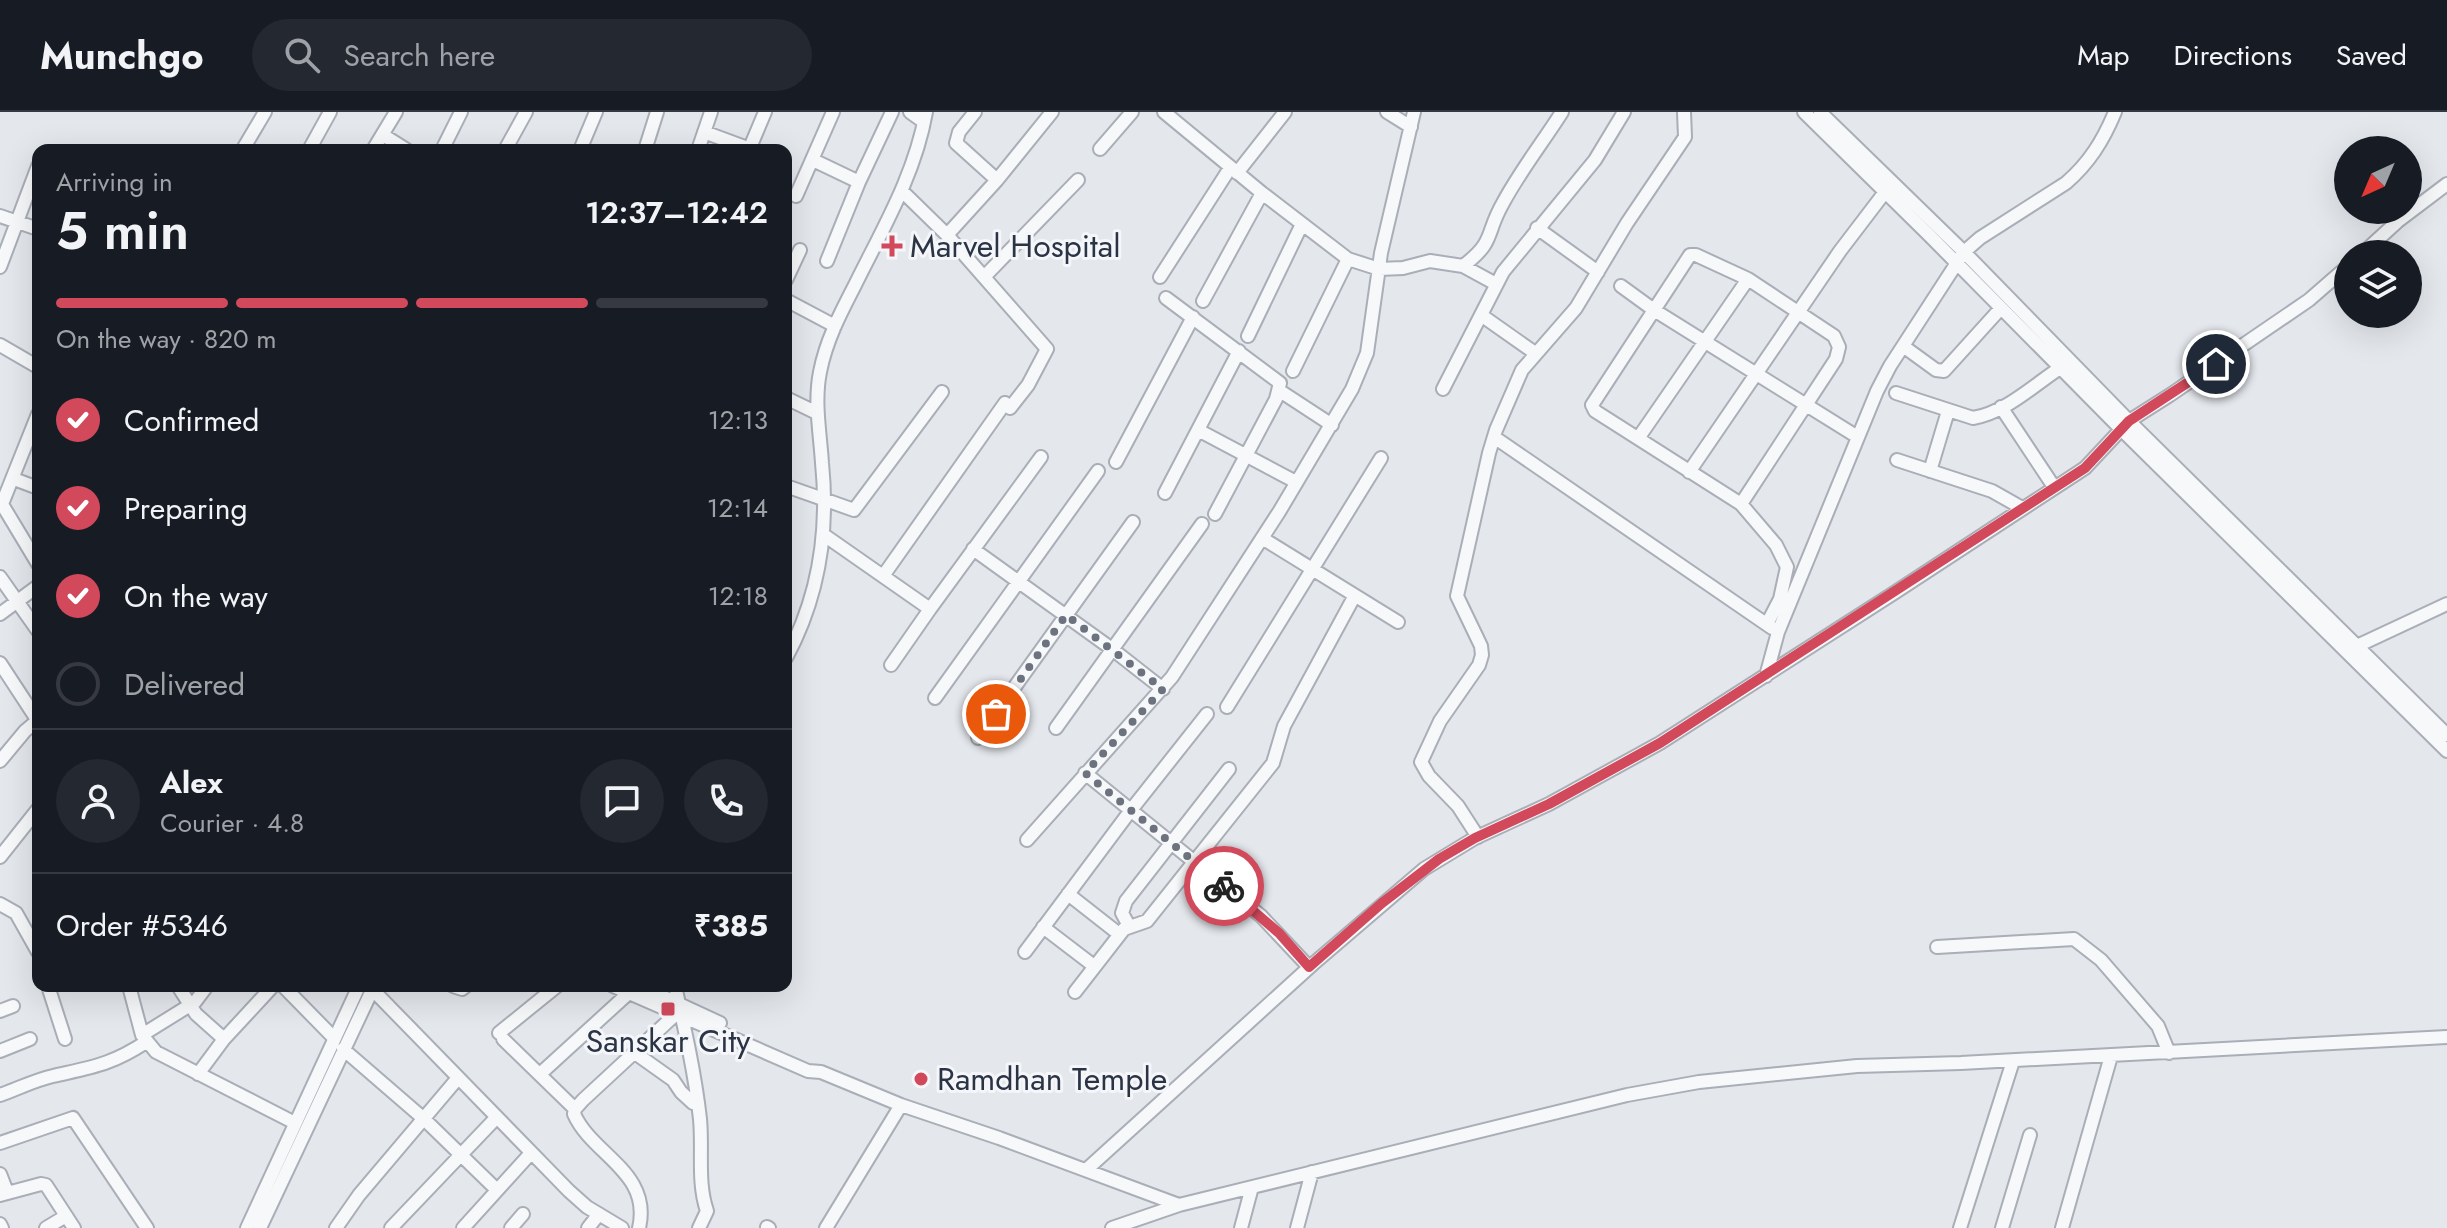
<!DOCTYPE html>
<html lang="en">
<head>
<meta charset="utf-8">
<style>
  :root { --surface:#171b24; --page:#242831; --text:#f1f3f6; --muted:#9ea1a6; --line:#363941; --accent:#d1495b }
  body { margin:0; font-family:Jost,sans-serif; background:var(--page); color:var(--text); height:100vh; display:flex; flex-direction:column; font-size:30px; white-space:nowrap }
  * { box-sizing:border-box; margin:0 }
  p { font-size:26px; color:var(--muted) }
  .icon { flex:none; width:44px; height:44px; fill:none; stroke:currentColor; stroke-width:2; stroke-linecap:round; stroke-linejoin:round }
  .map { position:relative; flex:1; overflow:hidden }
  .panel { position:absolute; left:32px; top:32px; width:760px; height:848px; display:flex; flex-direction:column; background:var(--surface); border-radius:16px; box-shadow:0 8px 32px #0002 }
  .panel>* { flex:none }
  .needle { width:52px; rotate:224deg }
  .controls { position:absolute; left:2334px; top:24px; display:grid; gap:16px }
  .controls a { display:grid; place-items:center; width:88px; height:88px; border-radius:50%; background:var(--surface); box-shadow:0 8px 32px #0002; font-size:40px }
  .pin { position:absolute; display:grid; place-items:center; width:68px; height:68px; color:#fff; margin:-34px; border:4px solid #fff; border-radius:50%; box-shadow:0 2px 8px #0007 }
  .courier { position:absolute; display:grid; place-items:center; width:80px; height:80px; margin:-40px; border:6px solid #d1495b; border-radius:50%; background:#fff; color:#222; box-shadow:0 2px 10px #0007 }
  .summary em { font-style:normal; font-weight:600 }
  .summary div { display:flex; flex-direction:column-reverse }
  .summary { display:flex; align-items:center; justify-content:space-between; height:136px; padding:0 24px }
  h1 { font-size:52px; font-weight:600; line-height:60px }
  .bar { display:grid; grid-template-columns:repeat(4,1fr); gap:12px 8px; align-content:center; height:96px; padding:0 24px }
  .bar i { height:10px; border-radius:6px; background:var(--line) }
  .bar .on { background:var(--accent) }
  .bar p { grid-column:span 4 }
  .line { display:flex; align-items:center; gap:20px; padding:0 24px; border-top:2px solid var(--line) }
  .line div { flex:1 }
  .round { display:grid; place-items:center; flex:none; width:84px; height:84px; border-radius:42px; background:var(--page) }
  ol { padding:0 24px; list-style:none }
  li { display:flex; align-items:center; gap:24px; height:88px }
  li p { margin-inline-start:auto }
  li .icon { padding:8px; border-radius:50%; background:var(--accent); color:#fff; stroke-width:4 }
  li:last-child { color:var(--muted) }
  li i { width:44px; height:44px; border:4px solid var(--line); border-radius:50% }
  header { display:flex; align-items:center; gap:48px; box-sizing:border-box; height:112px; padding:0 40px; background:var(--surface); border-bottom:2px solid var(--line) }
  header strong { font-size:38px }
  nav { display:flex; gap:44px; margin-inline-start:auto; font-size:28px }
  .search { width:560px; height:72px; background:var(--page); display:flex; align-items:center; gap:20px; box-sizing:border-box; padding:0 28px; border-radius:44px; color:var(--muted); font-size:30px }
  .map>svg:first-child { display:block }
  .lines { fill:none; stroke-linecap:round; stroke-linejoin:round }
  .minor-casing { stroke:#a9aeb7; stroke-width:16 }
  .minor { stroke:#f7f8fa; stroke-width:12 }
  .done { stroke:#6c737f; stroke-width:8; stroke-dasharray:0 14.4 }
  .route { stroke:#d1495b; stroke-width:10 }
  .poi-dot { fill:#d1495b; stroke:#f4f6f9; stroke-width:3 }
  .labels { text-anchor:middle; stroke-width:6; stroke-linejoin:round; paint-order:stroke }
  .poi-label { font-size:32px; fill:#2b3445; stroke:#f4f6f9; text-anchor:start }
</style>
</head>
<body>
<header>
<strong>Munchgo</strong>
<div class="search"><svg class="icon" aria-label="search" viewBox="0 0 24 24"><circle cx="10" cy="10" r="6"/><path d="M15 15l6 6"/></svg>Search here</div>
<nav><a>Map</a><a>Directions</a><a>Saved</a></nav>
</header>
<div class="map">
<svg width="2447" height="1116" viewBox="0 0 2447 1116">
  <rect width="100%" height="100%" fill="#e4e7ec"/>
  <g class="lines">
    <!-- minor casing -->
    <g class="minor-casing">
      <path id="minor" d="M 910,0 L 924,10
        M 975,0 L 959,20 L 956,31 L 997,68
        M 1164,0 L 1262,81 L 1348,147 L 1379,157 L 1403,156 L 1430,149 L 1463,154 C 1496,129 1485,122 1503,91 C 1520,59 1543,30 1562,0
        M 1387,0 L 1411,15
        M 1804,0 L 1929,123 L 2120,316 L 2447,639
        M 1820,0 L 1964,140 L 2129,309 L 2447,623
        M 704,20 L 750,37
        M 383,23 L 407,38
        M 243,37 L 265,0
        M 1100,37 L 1132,0
        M 309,38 L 330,0
        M 373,38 L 396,0
        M 442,38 L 461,0
        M 505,38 L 526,0
        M 580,38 L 596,0
        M 645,38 L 657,0
        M 698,38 L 711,0
        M 749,38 L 765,0
        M 813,48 L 859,70 L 827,149
        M 1237,61 L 1285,0
        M 859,70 L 892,0
        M 902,79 L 947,123 L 1047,237 L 1028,273 L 1010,296
        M 796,84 L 833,0
        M 0,104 L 38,117
        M 1537,116 L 1598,160
        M 947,123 L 997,68 L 1052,0
        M 2362,142 L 2398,109 L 2447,72
        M 1463,154 L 1496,172
        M 0,155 L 38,54
        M 984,165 L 1078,68
        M 1160,165 L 1230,56
        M 786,168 L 800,138
        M 1621,174 L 1654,198 L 1856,324
        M 1166,186 L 1280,271 L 1276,287 L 1215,402
        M 786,188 L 835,214
        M 1203,189 L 1262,81
        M 1481,203 L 1535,241
        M 1248,224 L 1302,112
        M 0,233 L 38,255
        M 1903,234 L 1936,258 L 1944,259 L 2001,196
        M 1293,259 L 1348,147
        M 1443,277 L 1503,160 L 1595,48 L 1624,0
        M 1280,279 L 1332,313
        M 1896,281 L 1973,306 C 2005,301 2034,273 2060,256
        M 786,286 L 817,301
        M 2001,295 L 2054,375
        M 1198,318 L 1296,370
        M 1494,325 L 1772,516
        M 1639,325 L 1748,167
        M 1897,348 L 1992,379 L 2022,396
        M 1116,350 L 1193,205
        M 1930,359 L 1948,299
        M 1689,360 L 1840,139 L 1885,80
        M 14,367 L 38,376
        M 786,374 L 854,398 L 942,280
        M 1165,381 L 1239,239
        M 0,389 L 38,452
        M 2,392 L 38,302
        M 1741,392 L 1836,247 L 1839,235 L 1834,224 L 1748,167 L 1696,143 L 1690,143 L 1592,293 L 1595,299 L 1741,392 L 1776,433 L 1787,455 L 1780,487 L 1767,512
        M 824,423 L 930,497 L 1041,345
        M 1262,426 L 1398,510
        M 973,437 L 1112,537 L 1163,577
        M 883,464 L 1005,291
        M 0,465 L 38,519
        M 0,502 L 38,474
        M 2357,534 L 2447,492
        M 786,546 C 819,485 829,420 822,351 C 820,320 814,290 820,260 C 826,229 840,202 854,175 C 882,118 915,63 926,0
        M 0,551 L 38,609
        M 891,553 L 930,497
        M 1766,564 L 1778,520 L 1877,279 L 1890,254 L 1964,140 L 1980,126 L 2066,71 C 2089,51 2103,29 2115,0
        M 935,586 L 1098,359
        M 1227,595 L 1381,346
        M 1056,616 L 1202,412
        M 978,626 L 1133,410
        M 0,649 L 25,619 L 38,608
        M 1085,661 L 1261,804 L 1309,855
        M 1478,725 L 1458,694 L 1429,664 L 1421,650 L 1440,609 L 1479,553 L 1482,543 L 1481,534 L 1457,484 L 1489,341 L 1496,318 L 1522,258 L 1576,196 L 1627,111 L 1685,25 L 1684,0
        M 1027,728 L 1172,565 L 1279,400 L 1352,277 L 1367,241 L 1381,141 L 1414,0
        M 0,745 L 38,697
        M 1068,782 L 1119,822
        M 0,792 L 16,801 L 38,840
        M 1129,814 L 1122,801 L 1126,789 L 1229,657
        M 1043,815 L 1094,854
        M 1937,835 L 2074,827 L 2101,848 L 2158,914 L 2169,941
        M 1025,840 L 1131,698 L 1207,602
        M 48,874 L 65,927
        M 129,874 L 142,923 L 156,940 L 295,1011
        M 178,874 L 196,902 L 224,927
        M 283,874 L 334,926
        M 369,874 L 569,1079 L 587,1095 L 622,1116
        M 453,874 L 462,877 L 466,874
        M 613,874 L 808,959 L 821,960 L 901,993 L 999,1026 L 1179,1093
        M 640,874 L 720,911
        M 675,874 C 685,918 695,962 700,1007 C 703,1038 697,1070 707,1099 L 699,1116
        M 1075,880 L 1124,817 L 1147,809 L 1273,651 L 1284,614 L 1354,485
        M 0,899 L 13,894
        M 499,921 L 557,874
        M 142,923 L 195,890 L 207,874
        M 503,927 L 575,997
        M 343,937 L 424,1007 L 497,1078
        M 0,939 L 30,927
        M 635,941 L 673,968 L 681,980 L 693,991 L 698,991
        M 198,962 L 224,927 L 273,874
        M 540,962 L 632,878
        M 0,983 C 17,977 35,968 53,964 C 92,955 111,953 146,930
        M 0,1031 L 73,1006 L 147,1116
        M 1086,1058 L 1313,852 L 1424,757 L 1475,726 L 1549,692 L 1660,631 L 1894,481 L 2085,356 L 2129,309 L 2170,283 L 2309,188 L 2348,154
        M 0,1062 L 7,1080
        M 0,1083 L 41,1072 L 46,1073 L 74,1116
        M 0,1112 L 2,1116
        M 767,1115 L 769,1116
        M 46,1116 L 66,1104
        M 247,1116 L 359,874
        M 260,1116 L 374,874
        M 336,1116 L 359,1083 L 458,966
        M 391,1116 L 496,1006
        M 463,1116 L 531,1041
        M 511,1116 L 523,1102
        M 588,1116 L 599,1102
        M 639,1116 C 652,1060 592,1043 574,1002 L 575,997 L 583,988 L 677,901
        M 826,1116 L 901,993
        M 1112,1116 L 1179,1093 L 1627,983 L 1699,970 L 1857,954 L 1961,951 L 2447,925
        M 1241,1116 L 1252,1075
        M 1297,1116 L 1312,1060
        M 1960,1116 L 2013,949
        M 2002,1116 L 2030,1023
        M 2062,1116 L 2111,944"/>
    </g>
    <!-- minor -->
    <use href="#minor" class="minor"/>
  </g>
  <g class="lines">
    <!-- done -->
    <path class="done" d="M 996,602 L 1066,503 L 1163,577 L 1085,661 L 1224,774"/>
    <!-- route -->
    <path class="route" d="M 1224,774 L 1279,821 L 1309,855 L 1382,791 L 1439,747 L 1475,726 L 1549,692 L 1660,631 L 2085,356 L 2129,309 L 2216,252"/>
  </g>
  <!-- markers -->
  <g class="poi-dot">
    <path d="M888 122h8v8h8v8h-8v8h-8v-8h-8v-8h8z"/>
    <rect x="660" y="889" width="16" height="16" rx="4"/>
    <circle cx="921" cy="967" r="8"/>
  </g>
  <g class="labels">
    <!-- poi labels -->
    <g class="poi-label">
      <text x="910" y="145">Marvel Hospital</text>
      <text x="668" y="940" text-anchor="middle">Sanskar City</text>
      <text x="937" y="978">Ramdhan Temple</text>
    </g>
  </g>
</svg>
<div class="controls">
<a><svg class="needle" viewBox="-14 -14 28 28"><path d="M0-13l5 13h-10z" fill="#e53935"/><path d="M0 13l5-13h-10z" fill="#9ea1a6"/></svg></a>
<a><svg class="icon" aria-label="layers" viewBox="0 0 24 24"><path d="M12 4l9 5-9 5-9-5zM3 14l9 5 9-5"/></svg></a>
</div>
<div class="pin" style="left:996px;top:602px;background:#ea580c"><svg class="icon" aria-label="bag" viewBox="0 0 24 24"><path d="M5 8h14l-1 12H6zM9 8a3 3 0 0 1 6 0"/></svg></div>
<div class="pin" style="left:2216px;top:252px;background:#1f2937"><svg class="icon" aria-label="home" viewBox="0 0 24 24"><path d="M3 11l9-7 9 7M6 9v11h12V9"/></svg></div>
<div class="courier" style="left:1224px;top:774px"><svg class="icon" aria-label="bike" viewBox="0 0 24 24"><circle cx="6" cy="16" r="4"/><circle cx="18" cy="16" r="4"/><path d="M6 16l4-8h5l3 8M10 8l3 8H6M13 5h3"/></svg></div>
<section class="panel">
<div class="summary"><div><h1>5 min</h1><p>Arriving in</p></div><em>12:37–12:42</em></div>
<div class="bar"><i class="on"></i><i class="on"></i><i class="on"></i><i></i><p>On the way · 820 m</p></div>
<ol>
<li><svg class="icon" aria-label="check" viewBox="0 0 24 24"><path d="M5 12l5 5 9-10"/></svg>Confirmed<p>12:13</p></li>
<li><svg class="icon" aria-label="check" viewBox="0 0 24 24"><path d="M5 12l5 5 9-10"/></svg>Preparing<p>12:14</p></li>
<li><svg class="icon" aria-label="check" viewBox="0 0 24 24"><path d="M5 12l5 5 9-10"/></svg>On the way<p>12:18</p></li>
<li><i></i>Delivered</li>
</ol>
<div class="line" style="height:144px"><a class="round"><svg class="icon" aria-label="person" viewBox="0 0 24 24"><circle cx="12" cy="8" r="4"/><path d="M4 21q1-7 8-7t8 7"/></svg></a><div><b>Alex</b><p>Courier · 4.8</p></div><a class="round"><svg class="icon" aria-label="chat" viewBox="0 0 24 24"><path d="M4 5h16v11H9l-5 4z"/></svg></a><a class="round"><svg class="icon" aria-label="phone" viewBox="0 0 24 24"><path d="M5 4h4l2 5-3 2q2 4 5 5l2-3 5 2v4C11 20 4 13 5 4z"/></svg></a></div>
<div class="line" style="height:104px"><div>Order #5346</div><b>₹385</b></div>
</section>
</div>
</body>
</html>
